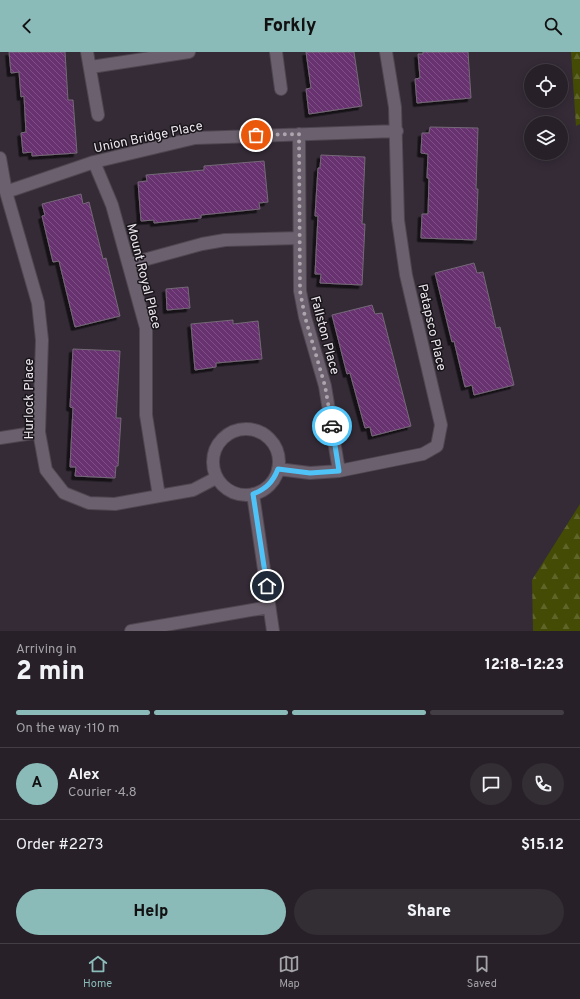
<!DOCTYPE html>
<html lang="en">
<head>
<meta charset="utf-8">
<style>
  :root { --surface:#272028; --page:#332d34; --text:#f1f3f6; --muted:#a4a3a8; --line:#433e45; --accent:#8bbbb9 }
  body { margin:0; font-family:Overpass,sans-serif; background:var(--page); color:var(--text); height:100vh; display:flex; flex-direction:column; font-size:15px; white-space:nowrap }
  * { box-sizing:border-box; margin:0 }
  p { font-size:13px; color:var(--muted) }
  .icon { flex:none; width:22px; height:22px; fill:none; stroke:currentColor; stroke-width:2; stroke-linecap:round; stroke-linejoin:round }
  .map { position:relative; height:579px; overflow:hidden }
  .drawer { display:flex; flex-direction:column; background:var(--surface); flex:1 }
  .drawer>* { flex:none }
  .buttons { position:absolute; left:524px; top:12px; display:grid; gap:8px }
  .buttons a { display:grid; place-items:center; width:44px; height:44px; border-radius:50%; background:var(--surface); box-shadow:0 2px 10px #0003,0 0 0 1px var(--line); font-size:20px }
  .pin { position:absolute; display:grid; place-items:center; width:34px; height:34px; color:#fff; margin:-17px; border:2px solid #fff; border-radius:50%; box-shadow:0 1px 4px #0007 }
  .courier { position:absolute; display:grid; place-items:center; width:40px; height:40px; margin:-20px; border:3px solid #4fc3f7; border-radius:50%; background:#fff; color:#222; box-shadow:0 1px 5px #0007 }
  .summary em { font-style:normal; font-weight:800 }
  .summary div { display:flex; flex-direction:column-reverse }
  .summary { display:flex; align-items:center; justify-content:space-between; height:68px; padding:0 16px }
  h1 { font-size:26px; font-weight:800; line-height:30px }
  .bar { display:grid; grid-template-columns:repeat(4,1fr); gap:6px 4px; align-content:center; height:48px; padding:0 16px }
  .bar i { height:5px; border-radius:3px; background:var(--line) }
  .bar .on { background:var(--accent) }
  .bar p { grid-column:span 4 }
  .line { display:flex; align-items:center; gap:10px; padding:0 16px; border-top:1px solid var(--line) }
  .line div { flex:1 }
  .round { display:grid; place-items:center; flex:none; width:42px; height:42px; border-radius:21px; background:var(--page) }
  .action { display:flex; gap:8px; margin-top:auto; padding:8px 16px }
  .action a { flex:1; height:46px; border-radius:24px; background:var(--accent); color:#111; font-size:16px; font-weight:800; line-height:46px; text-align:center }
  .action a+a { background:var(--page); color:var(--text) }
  header { display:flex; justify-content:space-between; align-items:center; height:52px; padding:0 16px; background:var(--accent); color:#111; font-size:18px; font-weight:800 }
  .menu { display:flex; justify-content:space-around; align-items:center; height:56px; border-top:1px solid var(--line); background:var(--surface); font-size:11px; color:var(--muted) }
  .menu a { display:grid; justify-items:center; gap:2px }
  .menu .on { color:var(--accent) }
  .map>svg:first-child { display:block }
  .forest { fill:url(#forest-firs) }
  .building { fill:url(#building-back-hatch); stroke:#746976; filter:url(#shadow) }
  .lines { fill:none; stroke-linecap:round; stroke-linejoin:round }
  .street-casing { stroke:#4e4650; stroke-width:14 }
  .street { stroke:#6b606d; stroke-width:12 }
  .done { stroke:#aca5ae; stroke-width:4; stroke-dasharray:0 7.2 }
  .route { stroke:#4fc3f7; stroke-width:5 }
  .labels { text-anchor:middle; stroke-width:3; stroke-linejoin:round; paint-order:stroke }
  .street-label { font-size:13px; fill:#ece6ee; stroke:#19151a }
</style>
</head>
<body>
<header><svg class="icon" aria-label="back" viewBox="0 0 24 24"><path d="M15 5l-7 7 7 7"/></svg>Forkly<svg class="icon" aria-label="search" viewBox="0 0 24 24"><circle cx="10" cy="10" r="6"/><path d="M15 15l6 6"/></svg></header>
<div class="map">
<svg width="580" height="579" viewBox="0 0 580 579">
  <defs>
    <pattern id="forest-firs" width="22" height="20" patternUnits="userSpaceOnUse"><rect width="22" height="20" fill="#444b04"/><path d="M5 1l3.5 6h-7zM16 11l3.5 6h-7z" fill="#5f6529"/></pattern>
    <pattern id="building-back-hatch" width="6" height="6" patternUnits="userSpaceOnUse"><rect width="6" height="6" fill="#673270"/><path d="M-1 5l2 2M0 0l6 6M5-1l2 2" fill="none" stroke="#7d5085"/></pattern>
    <filter id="shadow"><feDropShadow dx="-3.5" dy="3.5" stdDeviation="0" flood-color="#0009"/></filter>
  </defs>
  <rect width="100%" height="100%" fill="#342b36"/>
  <!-- forest -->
  <path class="forest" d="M 571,0 L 580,0 L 580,72 L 576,74 Z
    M 580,452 L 580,579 L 533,579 L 532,528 Z"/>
  <!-- building -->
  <path class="building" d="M 9,0 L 65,0 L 68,48 L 73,48 L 77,101 L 32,104 L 32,100 L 23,101 L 21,81 L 26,80 L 24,44 L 21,45 L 19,20 L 11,21 Z
    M 306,0 L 354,0 L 362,54 L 309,62 L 306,37 L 311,36 Z
    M 423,0 L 468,0 L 471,46 L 417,51 L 415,27 L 420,26 L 418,2 L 423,2 Z
    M 430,75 L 478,76 L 476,137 L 478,137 L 476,188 L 421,186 L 422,162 L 428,162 L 429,126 L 427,126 L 428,102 L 421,101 L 422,81 L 429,81 Z
    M 321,103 L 365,105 L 362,172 L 365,172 L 362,233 L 320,231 L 321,222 L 315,222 L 318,164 L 315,164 L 318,116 L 320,116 Z
    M 264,109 L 268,150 L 259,151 L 260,157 L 201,163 L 201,166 L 154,171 L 154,168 L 141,169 L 138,130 L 147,129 L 146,123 L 204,118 L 204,114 Z
    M 81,142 L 83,152 L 89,150 L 103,207 L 106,206 L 120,264 L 75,275 L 59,209 L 53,210 L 42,164 L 45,163 L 42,152 Z
    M 474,211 L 477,221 L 483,220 L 496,276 L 500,275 L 514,333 L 474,343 L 472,333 L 465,335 L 454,289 L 452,290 L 435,221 Z
    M 188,235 L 190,256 L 167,258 L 166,237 Z
    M 372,253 L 375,262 L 382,261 L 411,374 L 372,384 L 370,375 L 365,376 L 350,321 L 347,322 L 332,263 Z
    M 233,268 L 233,272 L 258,269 L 262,307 L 216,311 L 216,315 L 195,318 L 191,272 Z
    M 73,297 L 120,299 L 116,366 L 121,366 L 118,414 L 116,414 L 115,426 L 75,424 L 76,415 L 70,415 L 73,356 L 70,355 Z"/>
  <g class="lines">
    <!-- street casing -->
    <g class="street-casing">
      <path id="street" d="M 87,0 L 98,63
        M 276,0 L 281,37
        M 91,15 L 189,0
        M 299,82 L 300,239 L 305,265 L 325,334 L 339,419
        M 0,106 L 6,140 L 38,251 L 42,288 L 39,380 L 46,418 L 64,441 L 89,451 L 115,452 L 159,444 L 193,438 L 216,426
        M 94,110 L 112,153 L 146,276 L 146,363 L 159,444
        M 6,140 L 94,110 L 195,86 L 397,79
        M 129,212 L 202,192 L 225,188 L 299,186
        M213 410a33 33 0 1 1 66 0a33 33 0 1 1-66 0Z
        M 0,386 L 39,380
        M 278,417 L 310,421 L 339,419 L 423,402 L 437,394 L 441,373 L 406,223 L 398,168 L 395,55 L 386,0
        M 253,442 L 273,579
        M 131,579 L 269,555"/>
    </g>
    <!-- street -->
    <use href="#street" class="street"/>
  </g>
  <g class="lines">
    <!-- done -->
    <path class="done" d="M 256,83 L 299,82 L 300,239 L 305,265 L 325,334 L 332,374"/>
    <!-- route -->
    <path class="route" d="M 267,534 L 253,442 C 266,437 273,430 278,417 L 310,421 L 339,419 L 332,374"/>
  </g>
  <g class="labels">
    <!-- street labels -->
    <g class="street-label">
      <text transform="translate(148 84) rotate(-12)" y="5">Union Bridge Place</text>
      <text transform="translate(145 224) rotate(76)" y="5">Mount Royal Place</text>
      <text transform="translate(433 275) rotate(77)" y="5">Patapsco Place</text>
      <text transform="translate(326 283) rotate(75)" y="5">Fallston Place</text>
      <text transform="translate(28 347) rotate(-90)" y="5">Hurlock Place</text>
    </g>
  </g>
</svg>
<div class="buttons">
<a><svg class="icon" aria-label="locate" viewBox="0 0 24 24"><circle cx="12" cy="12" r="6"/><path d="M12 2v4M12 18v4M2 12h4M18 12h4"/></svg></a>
<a><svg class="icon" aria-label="layers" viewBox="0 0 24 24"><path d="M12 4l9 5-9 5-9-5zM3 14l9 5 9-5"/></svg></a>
</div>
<div class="pin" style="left:256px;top:83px;background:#ea580c"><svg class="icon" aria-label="bag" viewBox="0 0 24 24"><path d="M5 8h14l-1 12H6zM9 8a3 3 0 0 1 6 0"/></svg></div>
<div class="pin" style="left:267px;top:534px;background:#1f2937"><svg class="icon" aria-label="home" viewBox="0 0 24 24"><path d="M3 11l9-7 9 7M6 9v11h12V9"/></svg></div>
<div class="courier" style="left:332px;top:374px"><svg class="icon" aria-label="car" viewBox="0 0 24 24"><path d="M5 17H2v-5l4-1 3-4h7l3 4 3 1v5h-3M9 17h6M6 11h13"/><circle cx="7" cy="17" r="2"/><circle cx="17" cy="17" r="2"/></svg></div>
</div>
<section class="drawer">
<div class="summary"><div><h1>2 min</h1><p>Arriving in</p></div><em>12:18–12:23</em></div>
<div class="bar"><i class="on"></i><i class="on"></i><i class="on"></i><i></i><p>On the way · 110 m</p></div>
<div class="line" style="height:72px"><b class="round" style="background:var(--accent);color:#111">A</b><div><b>Alex</b><p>Courier · 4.8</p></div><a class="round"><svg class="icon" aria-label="chat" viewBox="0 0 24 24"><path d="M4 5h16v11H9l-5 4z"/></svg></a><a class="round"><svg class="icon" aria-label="phone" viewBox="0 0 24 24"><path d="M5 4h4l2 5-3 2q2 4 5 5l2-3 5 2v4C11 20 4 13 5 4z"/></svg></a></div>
<div class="line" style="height:52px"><div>Order #2273</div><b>$15.12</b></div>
<div class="action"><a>Help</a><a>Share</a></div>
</section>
<nav class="menu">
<a class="on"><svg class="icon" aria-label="home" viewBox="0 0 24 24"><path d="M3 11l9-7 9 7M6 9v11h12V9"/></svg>Home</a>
<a><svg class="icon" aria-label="map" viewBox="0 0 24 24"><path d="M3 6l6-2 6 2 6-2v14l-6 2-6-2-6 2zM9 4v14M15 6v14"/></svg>Map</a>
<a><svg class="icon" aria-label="saved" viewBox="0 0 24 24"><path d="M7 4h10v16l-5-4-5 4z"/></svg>Saved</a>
</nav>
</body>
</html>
